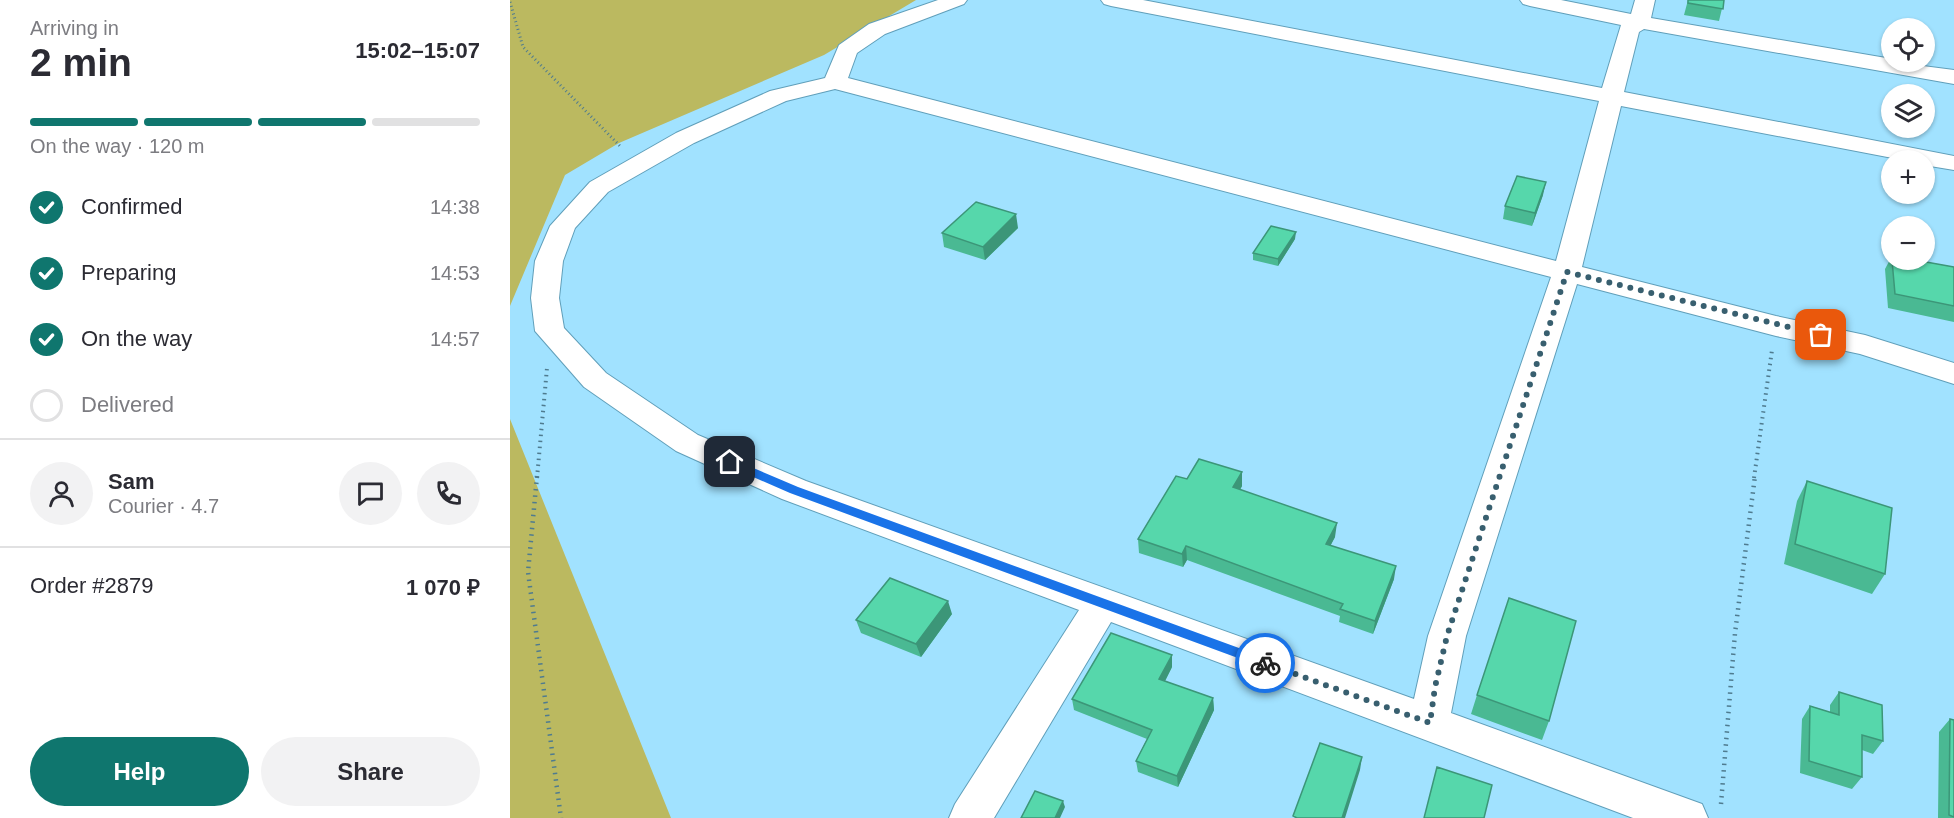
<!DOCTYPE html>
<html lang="en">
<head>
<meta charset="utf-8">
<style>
  :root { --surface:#fff; --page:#f2f2f3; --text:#2b2b33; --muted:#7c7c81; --line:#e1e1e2; --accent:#0f766e }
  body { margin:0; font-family:Arial,sans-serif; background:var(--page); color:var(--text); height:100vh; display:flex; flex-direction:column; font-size:22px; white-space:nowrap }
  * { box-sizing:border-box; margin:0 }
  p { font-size:20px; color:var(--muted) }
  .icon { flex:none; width:33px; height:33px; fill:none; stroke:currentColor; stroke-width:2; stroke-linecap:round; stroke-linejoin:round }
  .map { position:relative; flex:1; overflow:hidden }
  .panel { display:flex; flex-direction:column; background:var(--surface); width:510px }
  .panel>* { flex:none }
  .controls { position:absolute; left:1371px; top:18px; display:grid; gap:12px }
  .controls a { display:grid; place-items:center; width:54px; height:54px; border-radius:50%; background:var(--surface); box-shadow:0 2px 4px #0004; font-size:30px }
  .pin { position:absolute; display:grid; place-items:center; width:51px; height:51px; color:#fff; margin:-26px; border-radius:12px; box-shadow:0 3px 9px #0006 }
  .courier { position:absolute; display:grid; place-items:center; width:60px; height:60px; margin:-30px; border:4px solid #1a73e8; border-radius:50%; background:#fff; color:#222; box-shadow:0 2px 8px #0007 }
  .summary em { font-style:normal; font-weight:700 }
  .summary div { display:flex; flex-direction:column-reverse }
  .summary { display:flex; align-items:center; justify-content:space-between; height:102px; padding:0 30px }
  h1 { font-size:39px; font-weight:700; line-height:45px }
  .bar { display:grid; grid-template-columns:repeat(4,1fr); gap:9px 6px; align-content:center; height:72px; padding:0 30px }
  .bar i { height:8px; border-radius:4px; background:var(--line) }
  .bar .selected { background:var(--accent) }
  .bar p { grid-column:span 4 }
  .line { display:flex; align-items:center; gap:15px; padding:0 30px; border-top:2px solid var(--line) }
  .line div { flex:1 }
  .round { display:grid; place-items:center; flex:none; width:63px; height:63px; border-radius:32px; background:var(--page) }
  ol { padding:0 30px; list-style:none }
  li { display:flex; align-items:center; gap:18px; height:66px }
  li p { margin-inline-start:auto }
  li .icon { padding:6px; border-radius:50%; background:var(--accent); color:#fff; stroke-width:4 }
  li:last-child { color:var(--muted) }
  li i { width:33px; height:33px; border:3px solid var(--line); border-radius:50% }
  .cta { display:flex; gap:12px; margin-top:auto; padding:12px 30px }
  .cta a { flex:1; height:69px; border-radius:36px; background:var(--accent); color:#fff; font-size:24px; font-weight:700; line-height:69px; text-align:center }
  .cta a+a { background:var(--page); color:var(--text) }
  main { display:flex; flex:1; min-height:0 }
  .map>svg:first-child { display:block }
  .green { fill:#bbb960 }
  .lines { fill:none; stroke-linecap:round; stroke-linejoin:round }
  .minor-casing { stroke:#609fba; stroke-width:2 }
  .path-far2 { stroke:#4f7b8f; stroke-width:3; stroke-dasharray:1 3; stroke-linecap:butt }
  .path-far1 { stroke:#4f7b8f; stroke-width:4; stroke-dasharray:1.5 4.5; stroke-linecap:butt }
  .path { stroke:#4f7b8f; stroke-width:4.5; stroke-dasharray:1.5 5; stroke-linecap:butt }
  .minor { fill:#fff; fill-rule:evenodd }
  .wall { fill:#4ab993 }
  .shaded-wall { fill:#3c9678 }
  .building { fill:#56d7ab; stroke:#3c9678; stroke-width:1.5 }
  .route { fill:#1a73e8 }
  .done { stroke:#385f6f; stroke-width:6; stroke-dasharray:0 10.8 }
</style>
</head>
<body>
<main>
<section class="panel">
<div class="summary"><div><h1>2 min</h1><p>Arriving in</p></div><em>15:02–15:07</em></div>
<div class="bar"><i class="selected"></i><i class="selected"></i><i class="selected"></i><i></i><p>On the way · 120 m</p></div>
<ol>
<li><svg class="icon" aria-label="check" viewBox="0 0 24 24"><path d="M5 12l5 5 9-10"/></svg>Confirmed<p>14:38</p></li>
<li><svg class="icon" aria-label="check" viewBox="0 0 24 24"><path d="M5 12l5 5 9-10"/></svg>Preparing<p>14:53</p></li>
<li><svg class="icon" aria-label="check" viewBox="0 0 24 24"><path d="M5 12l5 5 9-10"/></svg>On the way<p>14:57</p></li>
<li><i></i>Delivered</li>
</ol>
<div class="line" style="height:108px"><a class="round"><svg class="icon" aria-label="person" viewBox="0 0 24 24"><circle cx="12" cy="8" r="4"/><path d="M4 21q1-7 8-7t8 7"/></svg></a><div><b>Sam</b><p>Courier · 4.7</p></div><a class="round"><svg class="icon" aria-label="chat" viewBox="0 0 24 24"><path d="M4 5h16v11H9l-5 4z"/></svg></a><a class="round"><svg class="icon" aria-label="phone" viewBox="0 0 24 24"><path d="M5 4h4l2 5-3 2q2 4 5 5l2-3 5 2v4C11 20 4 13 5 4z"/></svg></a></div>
<div class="line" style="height:78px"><div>Order #2879</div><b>1 070 ₽</b></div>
<div class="cta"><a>Help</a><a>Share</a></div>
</section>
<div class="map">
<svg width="1444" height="818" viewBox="0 0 1444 818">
  <rect width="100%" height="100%" fill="#a1e2ff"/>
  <!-- green -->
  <path class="green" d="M 0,0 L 406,0 L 314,55 L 109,143 L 55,175 L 0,306 Z
    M 0,419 L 161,818 L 0,818 Z"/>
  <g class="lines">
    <!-- minor casing -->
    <g class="minor-casing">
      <path id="minor" d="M 428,0 L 457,0 L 454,4 L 375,34 L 347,53 L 338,78 L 1046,261 L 1089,101 L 601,6 L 594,4 L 591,0 L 633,0 L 1092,88 L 1111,25 L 1020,6 L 1013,4 L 1010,0 L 1051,0 L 1121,14 L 1125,0 L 1145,0 L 1141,18 L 1382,59 L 1382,62 L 1444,70 L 1444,84 L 1134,29 L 1129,32 L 1114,92 L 1444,156 L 1444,170 L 1414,165 L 1414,160 L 1393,160 L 1111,106 L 1072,267 L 1266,316 L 1355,335 L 1444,363 L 1444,384 L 1350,354 L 1266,336 L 1067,284 L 956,636 L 941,713 L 1192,804 L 1198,818 L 1123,818 L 601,622 L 484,818 L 439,818 L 445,804 L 569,610 L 272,499 L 166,451 L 74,387 L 25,331 L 21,298 L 25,261 L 40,226 L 80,182 L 166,133 L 260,91 L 315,78 L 329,45 L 359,24 ZM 325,89 L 1041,277 L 918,636 L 904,699 L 296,481 L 188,435 L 96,373 L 54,328 L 49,298 L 53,261 L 65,228 L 98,192 L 184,143 L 276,101 Z"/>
    </g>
    <!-- path-far2 -->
    <path class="path-far2" d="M 0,2 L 13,47 L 110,146"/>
    <!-- path-far1 -->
    <path class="path-far1" d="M 27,478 L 37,368
      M 1244,478 L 1262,350"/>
    <!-- path -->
    <path class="path" d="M 27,476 L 18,572 L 51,818
      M 1211,804 L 1225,633 L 1245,476"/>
    <!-- minor -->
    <use href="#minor" class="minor"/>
  </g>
  <!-- wall -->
  <path class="wall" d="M 1178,0 L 1214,0 L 1209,21 L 1174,15 Z
    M 1033,195 L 1022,226 L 993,219 L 995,206 Z
    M 508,228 L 475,260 L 434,247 L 432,233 Z
    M 785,239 L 768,266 L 743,260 L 743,253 Z
    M 1382,256 L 1382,260 L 1405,260 L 1444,267 L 1444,322 L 1378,308 L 1375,269 Z
    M 677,479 L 732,486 L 730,490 L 825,537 L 820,546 L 884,579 L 863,634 L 829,622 L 830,616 L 677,560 L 673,567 L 629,553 L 628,539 Z
    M 1297,481 L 1375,574 L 1362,594 L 1274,564 L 1287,501 Z
    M 442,614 L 411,657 L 351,633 L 346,620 Z
    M 662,667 L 655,681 L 703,698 L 704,710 L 668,787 L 628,772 L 626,761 L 637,739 L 564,710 L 562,699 Z
    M 1329,692 L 1373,741 L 1363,754 L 1352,750 L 1352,777 L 1342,789 L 1290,773 L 1292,719 L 1300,706 L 1320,712 L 1320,705 Z
    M 967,695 L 1039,721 L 1032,740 L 961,714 Z
    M 1440,719 L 1444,720 L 1444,818 L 1428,818 L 1429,732 Z"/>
  <!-- shaded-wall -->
  <path class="shaded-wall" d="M 1036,182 L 1033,195 L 1022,226 L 1025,213 Z
    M 506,214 L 508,228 L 475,260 L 473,247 Z
    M 786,232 L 785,239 L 768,266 L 768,259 Z
    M 732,472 L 732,486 L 723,501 L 723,487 Z
    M 827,523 L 825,537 L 814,558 L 816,544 Z
    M 676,546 L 677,560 L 673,567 L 672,554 Z
    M 886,566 L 884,579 L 863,634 L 865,621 Z
    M 438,601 L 442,614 L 411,657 L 406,644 Z
    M 662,655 L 662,667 L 650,691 L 649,679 Z
    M 703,698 L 704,710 L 668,787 L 667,776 Z
    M 852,757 L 850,770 L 835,818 L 832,818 Z
    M 553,801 L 555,807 L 550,818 L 545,818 Z"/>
  <!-- building -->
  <path class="building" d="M 1178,0 L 1214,0 L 1213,9 L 1178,3 Z
    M 1007,176 L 1036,182 L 1025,213 L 995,206 Z
    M 466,202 L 506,214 L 473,247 L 432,233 Z
    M 761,226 L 786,232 L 768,259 L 743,253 Z
    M 1382,260 L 1405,260 L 1444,267 L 1444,306 L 1385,294 Z
    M 689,459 L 732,472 L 723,487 L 827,523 L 816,544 L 886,566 L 865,621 L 830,609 L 833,604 L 676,546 L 672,554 L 628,539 L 666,476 L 677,479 Z
    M 1297,481 L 1382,508 L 1375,574 L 1285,544 Z
    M 380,578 L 438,601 L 406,644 L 346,620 Z
    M 999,598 L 1066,621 L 1039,721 L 967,695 Z
    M 601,633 L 662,655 L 649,679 L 703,698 L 667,776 L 626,761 L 642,730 L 562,699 Z
    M 1329,692 L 1372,705 L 1373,741 L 1352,735 L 1352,777 L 1299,761 L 1300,706 L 1329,715 Z
    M 1440,719 L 1444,720 L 1444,817 L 1439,815 Z
    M 810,743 L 852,757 L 832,818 L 787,818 L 783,816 Z
    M 927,767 L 982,785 L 974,818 L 914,818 Z
    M 525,791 L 553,801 L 545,818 L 511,818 Z"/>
  <!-- route -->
  <path class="route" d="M 220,458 L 288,487 L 759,659 L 761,663 L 755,668 L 280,493 L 216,465 L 216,459 Z"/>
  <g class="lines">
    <!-- done -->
    <path class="done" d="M 755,663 L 920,723 L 925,687 L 937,636 L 1057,272 L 1311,335"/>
  </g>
</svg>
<div class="controls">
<a><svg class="icon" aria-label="locate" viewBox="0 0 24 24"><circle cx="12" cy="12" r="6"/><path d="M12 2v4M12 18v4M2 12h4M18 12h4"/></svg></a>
<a><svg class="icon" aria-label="layers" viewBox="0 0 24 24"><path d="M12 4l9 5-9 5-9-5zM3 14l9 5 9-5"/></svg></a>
<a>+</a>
<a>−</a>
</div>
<div class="pin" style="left:1311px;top:335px;background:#ea580c"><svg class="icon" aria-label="bag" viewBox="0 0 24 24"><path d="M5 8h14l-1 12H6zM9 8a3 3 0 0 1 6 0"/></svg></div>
<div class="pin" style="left:220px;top:462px;background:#1f2937"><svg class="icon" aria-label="home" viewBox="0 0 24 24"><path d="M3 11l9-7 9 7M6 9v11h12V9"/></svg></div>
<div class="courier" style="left:755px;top:663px"><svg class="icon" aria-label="bike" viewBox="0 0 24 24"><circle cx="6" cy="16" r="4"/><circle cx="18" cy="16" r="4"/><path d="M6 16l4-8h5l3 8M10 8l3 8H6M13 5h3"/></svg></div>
</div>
</main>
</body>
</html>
